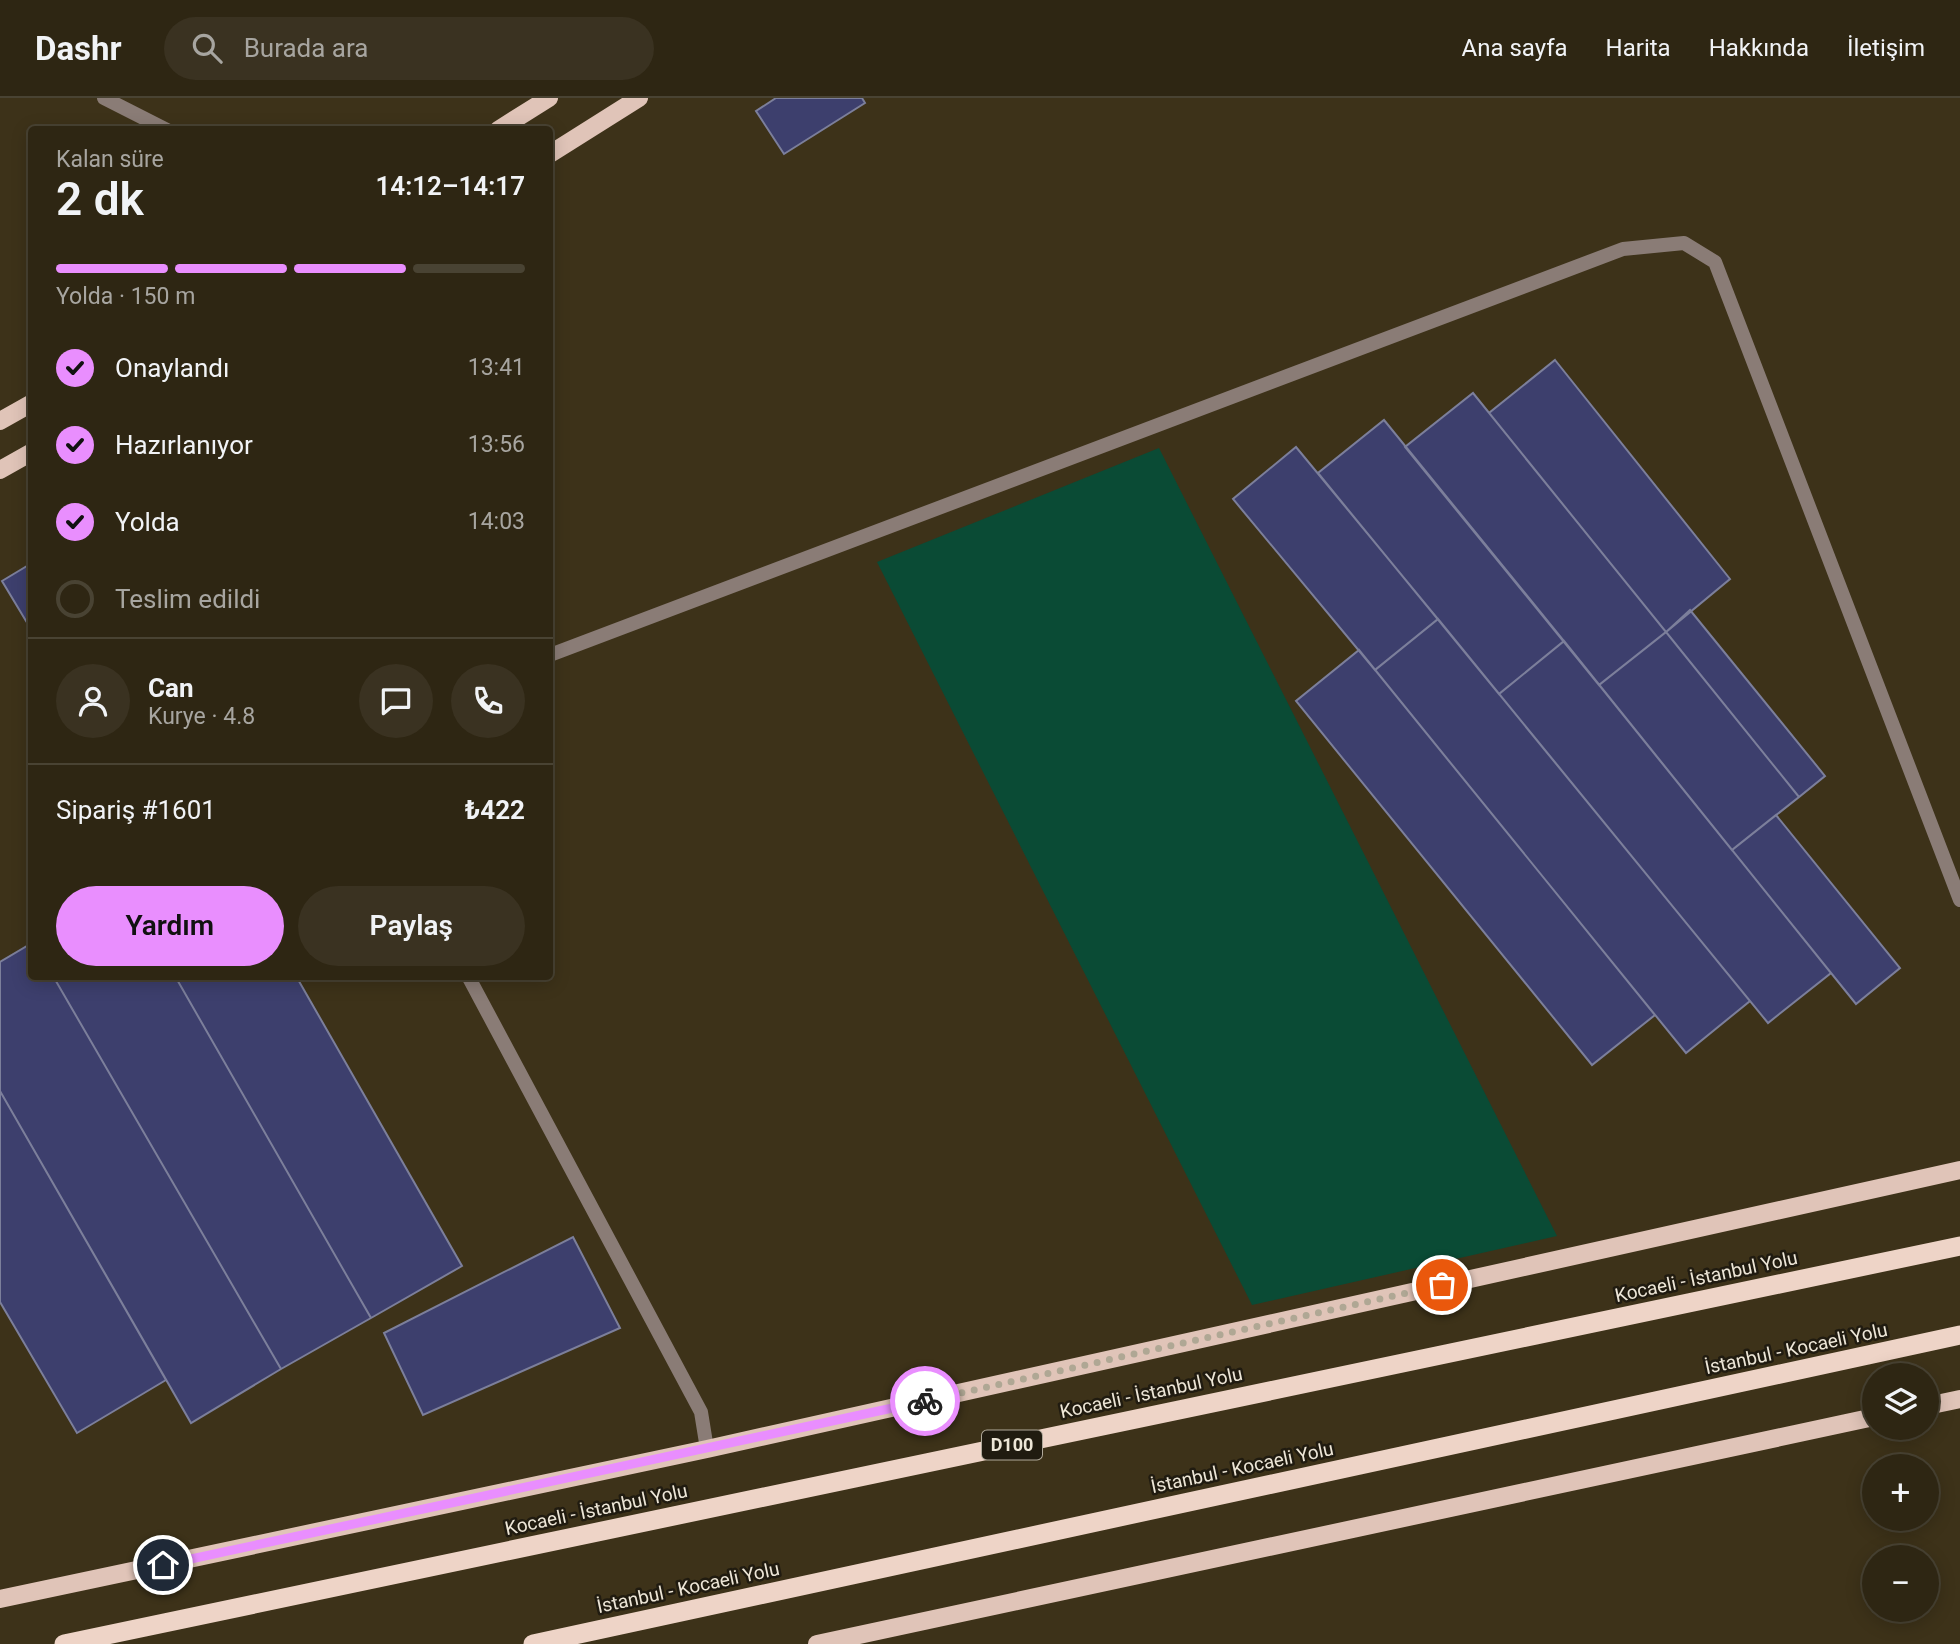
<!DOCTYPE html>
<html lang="tr">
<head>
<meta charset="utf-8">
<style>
  :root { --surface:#2e2613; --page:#3a3221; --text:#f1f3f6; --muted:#a7a5a0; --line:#494333; --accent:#e98efe }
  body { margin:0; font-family:Roboto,sans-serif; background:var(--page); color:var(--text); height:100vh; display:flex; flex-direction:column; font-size:26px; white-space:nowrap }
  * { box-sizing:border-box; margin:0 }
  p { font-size:23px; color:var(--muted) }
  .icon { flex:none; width:38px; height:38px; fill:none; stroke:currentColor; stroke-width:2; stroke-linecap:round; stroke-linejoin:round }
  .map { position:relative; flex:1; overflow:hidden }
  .details { position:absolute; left:28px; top:28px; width:525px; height:854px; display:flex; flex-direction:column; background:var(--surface); border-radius:7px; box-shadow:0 4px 18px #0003,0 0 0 2px var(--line) }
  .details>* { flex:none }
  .fabs { position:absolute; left:1862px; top:1265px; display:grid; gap:14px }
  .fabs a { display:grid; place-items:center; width:77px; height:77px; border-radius:50%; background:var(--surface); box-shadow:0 4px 18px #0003,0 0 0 2px var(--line); font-size:35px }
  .pin { position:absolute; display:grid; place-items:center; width:60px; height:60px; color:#fff; margin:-30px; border:4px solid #fff; border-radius:50%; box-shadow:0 2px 7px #0007 }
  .courier { position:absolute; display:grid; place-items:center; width:70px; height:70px; margin:-35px; border:5px solid #e98efe; border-radius:50%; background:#fff; color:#222; box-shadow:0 2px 9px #0007 }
  .overview em { font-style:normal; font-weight:600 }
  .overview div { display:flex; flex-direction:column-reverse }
  .overview { display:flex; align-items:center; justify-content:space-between; height:119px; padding:0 28px }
  h1 { font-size:46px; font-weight:600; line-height:52px }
  .bar { display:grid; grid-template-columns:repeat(4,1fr); gap:10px 7px; align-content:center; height:84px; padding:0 28px }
  .bar i { height:9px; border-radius:5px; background:var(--line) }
  .bar .selected { background:var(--accent) }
  .bar p { grid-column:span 4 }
  .line { display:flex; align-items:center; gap:18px; padding:0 28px; border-top:2px solid var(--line) }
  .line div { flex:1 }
  .round { display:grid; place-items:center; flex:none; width:74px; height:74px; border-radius:37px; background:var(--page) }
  ol { padding:0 28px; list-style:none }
  li { display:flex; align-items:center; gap:21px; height:77px }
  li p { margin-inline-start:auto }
  li .icon { padding:7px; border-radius:50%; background:var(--accent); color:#111; stroke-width:4 }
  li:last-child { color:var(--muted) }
  li i { width:38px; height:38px; border:4px solid var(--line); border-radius:50% }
  .action { display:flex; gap:14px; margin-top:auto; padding:14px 28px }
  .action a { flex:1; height:80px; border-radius:42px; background:var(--accent); color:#111; font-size:28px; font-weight:600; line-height:80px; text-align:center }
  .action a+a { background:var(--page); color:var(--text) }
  header { display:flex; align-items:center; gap:42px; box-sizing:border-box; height:98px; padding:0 35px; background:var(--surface); border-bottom:2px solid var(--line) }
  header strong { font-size:33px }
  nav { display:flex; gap:38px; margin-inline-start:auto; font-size:24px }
  .search { width:490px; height:63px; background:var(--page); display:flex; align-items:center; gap:18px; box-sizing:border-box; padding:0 24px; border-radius:38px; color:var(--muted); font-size:26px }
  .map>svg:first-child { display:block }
  .green { fill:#0a4b35 }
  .building { fill:#3d3f6d; stroke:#7c7f9b; stroke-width:2 }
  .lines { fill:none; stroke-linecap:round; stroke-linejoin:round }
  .service { stroke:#8a7c76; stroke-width:14 }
  .minor { stroke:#8a7c76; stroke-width:14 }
  .primary { stroke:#e0c4b8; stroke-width:18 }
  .trunk { stroke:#eed4c7; stroke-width:19 }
  .done { stroke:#afa794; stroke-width:7; stroke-dasharray:0 12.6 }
  .route { stroke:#e98efe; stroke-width:9 }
  .labels { text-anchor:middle; stroke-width:5; stroke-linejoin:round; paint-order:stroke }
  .shield { fill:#201b10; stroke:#b0a99b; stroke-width:2 }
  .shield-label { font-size:18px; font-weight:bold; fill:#ede6d7 }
  .street-label { font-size:19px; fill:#ede6d7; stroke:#201b10 }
</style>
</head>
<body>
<header>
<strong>Dashr</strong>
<div class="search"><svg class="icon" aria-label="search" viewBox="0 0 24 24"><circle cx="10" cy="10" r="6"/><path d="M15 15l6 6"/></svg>Burada ara</div>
<nav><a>Ana sayfa</a><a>Harita</a><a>Hakkında</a><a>İletişim</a></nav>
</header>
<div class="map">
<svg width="1960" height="1546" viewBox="0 0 1960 1546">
  <rect width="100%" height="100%" fill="#3d3219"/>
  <!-- green -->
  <path class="green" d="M 1159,350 L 1557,1138 L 1252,1207 L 877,464 Z"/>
  <!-- building -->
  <path class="building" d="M 776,0 L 862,0 L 865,5 L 784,56 L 756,13 Z
    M 1555,262 L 1730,481 L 1666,534 L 1489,315 Z
    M 1473,295 L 1666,534 L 1599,587 L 1405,349 Z
    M 1384,322 L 1564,543 L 1499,596 L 1318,375 Z
    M 1296,349 L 1438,521 L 1375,572 L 1233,401 Z
    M 32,465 L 32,533 L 2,483 Z
    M 1690,512 L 1825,678 L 1799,699 L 1666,534 Z
    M 1438,521 L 1750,903 L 1686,955 L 1375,572 Z
    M 1666,534 L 1799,699 L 1732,752 L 1599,587 Z
    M 1564,543 L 1831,875 L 1768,925 L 1499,596 Z
    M 1359,552 L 1655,917 L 1592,967 L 1296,603 Z
    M 1776,717 L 1900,870 L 1856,906 L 1732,752 Z
    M 32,845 L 32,878 L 53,878 L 281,1271 L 191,1325 L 0,993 L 0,864 Z
    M 53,878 L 175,878 L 371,1220 L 281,1271 Z
    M 175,878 L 296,878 L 462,1168 L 371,1220 Z
    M 0,993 L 166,1282 L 77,1335 L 0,1204 Z
    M 573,1139 L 620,1230 L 423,1317 L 384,1235 Z"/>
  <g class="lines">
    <!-- service -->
    <path class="service" d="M 104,0 L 167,32"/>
    <!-- minor -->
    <path class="minor" d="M 550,557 L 1623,151 L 1684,145 L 1715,164 L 1960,802
      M 468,878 L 701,1314 L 707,1351"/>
    <!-- primary -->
    <path class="primary" d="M 498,32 L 549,0
      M 550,56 L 639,0
      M 0,323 L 32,305
      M 0,372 L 32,354
      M 1927,1308 L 1960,1301
      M 0,1501 L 707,1351 L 1960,1072
      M 817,1546 L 1874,1319"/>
    <!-- trunk -->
    <path class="trunk" d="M 64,1546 L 1960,1148
      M 533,1546 L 1960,1237"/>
  </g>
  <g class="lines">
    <!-- done -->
    <path class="done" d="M 925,1303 L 1442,1187"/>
    <!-- route -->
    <path class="route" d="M 163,1467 L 925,1303"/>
  </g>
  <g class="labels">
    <!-- shield labels -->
    <rect class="shield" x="982" y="1332.5" width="60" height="29" rx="5"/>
    <g class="shield-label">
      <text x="1012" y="1353">D100</text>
    </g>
    <!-- street labels -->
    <g class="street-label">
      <text transform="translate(1706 1178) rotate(-12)" y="7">Kocaeli - İstanbul Yolu</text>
      <text transform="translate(1796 1250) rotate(-12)" y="7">İstanbul - Kocaeli Yolu</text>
      <text transform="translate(1151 1294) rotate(-12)" y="7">Kocaeli - İstanbul Yolu</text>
      <text transform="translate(1242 1369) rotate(-12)" y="7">İstanbul - Kocaeli Yolu</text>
      <text transform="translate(596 1411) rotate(-12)" y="7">Kocaeli - İstanbul Yolu</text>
      <text transform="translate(688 1489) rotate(-12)" y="7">İstanbul - Kocaeli Yolu</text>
    </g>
  </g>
</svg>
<div class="fabs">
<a><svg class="icon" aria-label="layers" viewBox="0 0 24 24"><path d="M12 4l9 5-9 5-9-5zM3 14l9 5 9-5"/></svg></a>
<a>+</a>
<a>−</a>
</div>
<div class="pin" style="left:1442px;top:1187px;background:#ea580c"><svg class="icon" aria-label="bag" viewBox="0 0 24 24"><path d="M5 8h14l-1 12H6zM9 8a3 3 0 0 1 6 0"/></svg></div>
<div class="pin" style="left:163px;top:1467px;background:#1f2937"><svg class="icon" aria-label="home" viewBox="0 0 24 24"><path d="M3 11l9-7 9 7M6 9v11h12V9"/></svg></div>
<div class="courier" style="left:925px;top:1303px"><svg class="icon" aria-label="bike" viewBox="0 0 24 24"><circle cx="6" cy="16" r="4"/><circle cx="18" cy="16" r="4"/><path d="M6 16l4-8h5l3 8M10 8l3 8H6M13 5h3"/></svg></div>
<section class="details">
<div class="overview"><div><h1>2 dk</h1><p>Kalan süre</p></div><em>14:12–14:17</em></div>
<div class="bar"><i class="selected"></i><i class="selected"></i><i class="selected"></i><i></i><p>Yolda · 150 m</p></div>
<ol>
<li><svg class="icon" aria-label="check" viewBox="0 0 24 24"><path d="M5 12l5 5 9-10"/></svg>Onaylandı<p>13:41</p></li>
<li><svg class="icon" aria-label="check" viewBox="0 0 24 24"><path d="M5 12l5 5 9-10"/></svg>Hazırlanıyor<p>13:56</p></li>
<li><svg class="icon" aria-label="check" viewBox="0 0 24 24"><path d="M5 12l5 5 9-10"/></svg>Yolda<p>14:03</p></li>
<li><i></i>Teslim edildi</li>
</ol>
<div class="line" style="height:126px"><a class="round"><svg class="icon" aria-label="person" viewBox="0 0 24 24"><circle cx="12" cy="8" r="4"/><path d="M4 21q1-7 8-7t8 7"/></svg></a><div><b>Can</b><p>Kurye · 4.8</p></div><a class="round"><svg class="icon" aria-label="chat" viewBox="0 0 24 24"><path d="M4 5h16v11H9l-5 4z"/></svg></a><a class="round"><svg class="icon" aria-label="phone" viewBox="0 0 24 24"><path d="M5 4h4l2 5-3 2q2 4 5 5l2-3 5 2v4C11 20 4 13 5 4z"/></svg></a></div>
<div class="line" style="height:91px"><div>Sipariş #1601</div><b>₺422</b></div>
<div class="action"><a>Yardım</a><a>Paylaş</a></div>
</section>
</div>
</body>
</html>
